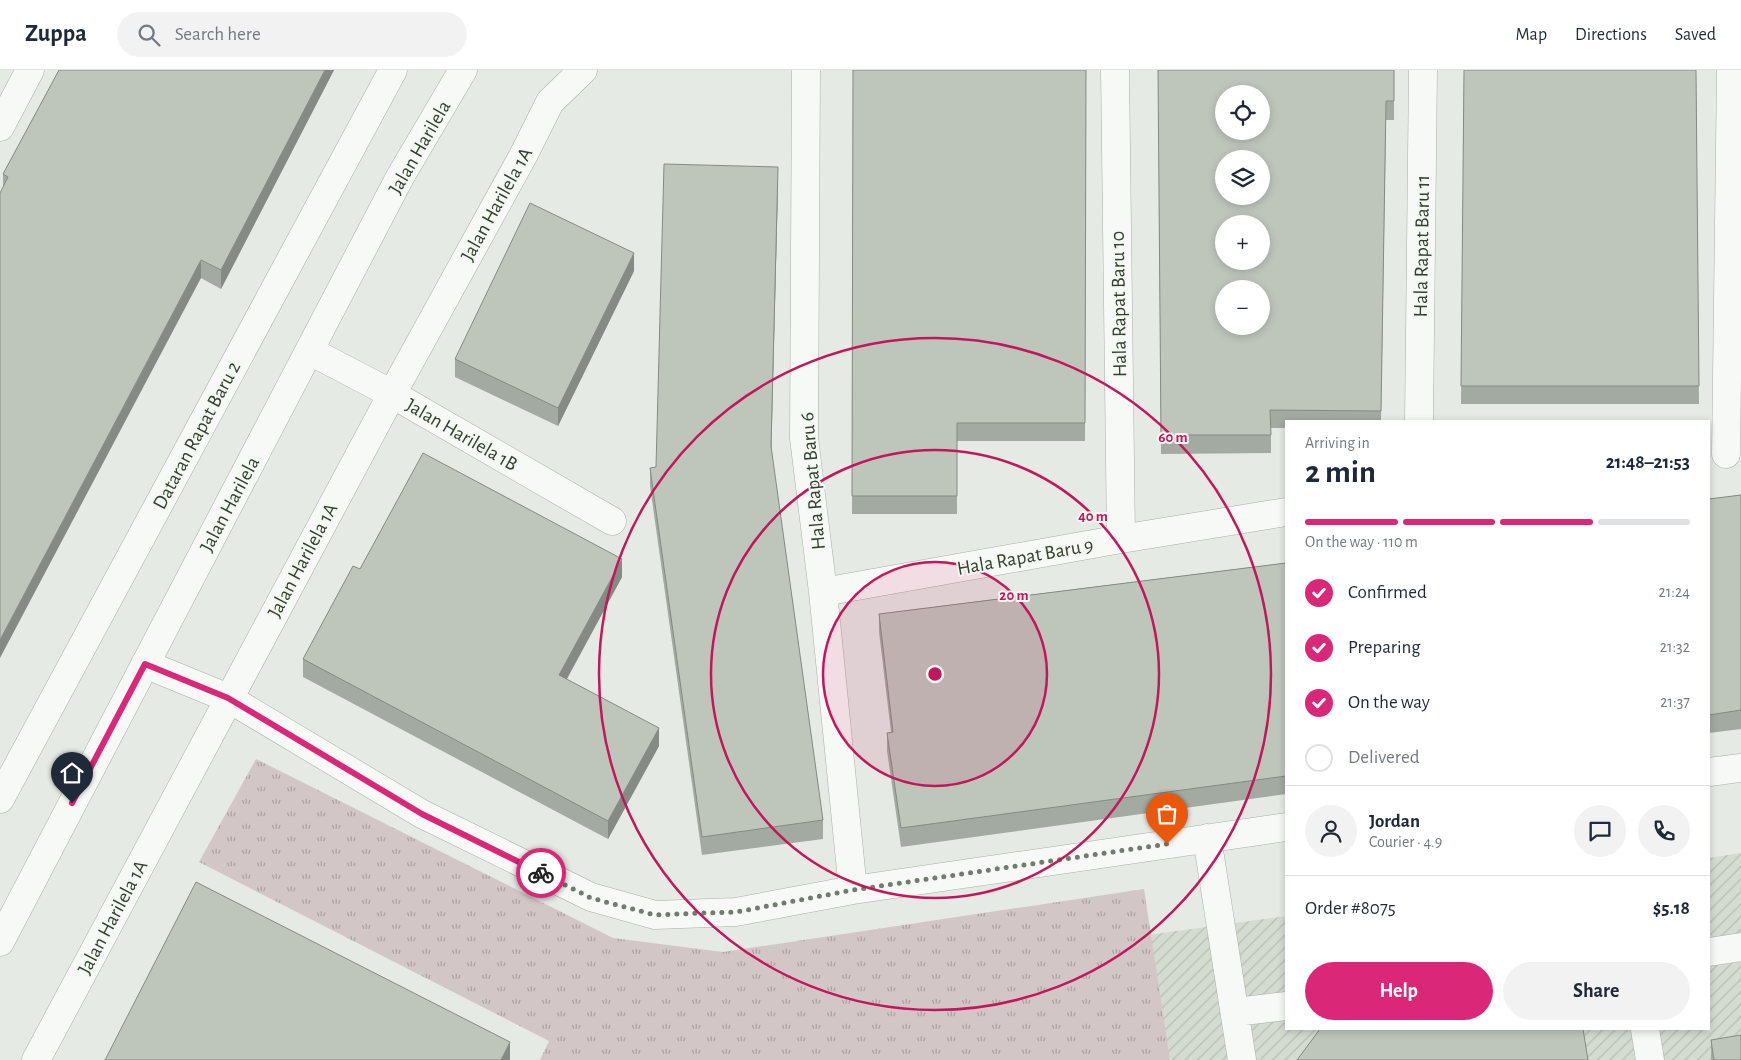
<!DOCTYPE html>
<html lang="en">
<head>
<meta charset="utf-8">
<style>
  :root { --surface:#fff; --page:#f2f2f3; --text:#1f2937; --muted:#747a83; --line:#e0e1e3; --accent:#db2777 }
  body { margin:0; font-family:"Alegreya Sans",sans-serif; background:var(--page); color:var(--text); height:100vh; display:flex; flex-direction:column; font-size:19px; white-space:nowrap }
  * { box-sizing:border-box; margin:0 }
  p { font-size:16px; color:var(--muted) }
  .icon { flex:none; width:28px; height:28px; fill:none; stroke:currentColor; stroke-width:2; stroke-linecap:round; stroke-linejoin:round }
  .map { position:relative; flex:1; overflow:hidden }
  .drawer { position:absolute; left:1285px; top:350px; width:425px; height:610px; display:flex; flex-direction:column; background:var(--surface); border-radius:0px; box-shadow:0 2px 8px #0003 }
  .drawer>* { flex:none }
  .fabs { position:absolute; left:1215px; top:15px; display:grid; gap:10px }
  .fabs a { display:grid; place-items:center; width:55px; height:55px; border-radius:50%; background:var(--surface); box-shadow:0 2px 8px #0003; font-size:25px }
  .pin { position:absolute; display:grid; place-items:center; width:42px; height:42px; color:#fff; margin:-51px -21px; border-radius:50% 50% 50% 0; rotate:-45deg; box-shadow:0 0 5px #0007 }
  .pin .icon { rotate:45deg }
  .courier { position:absolute; display:grid; place-items:center; width:50px; height:50px; margin:-25px; border:4px solid #db2777; border-radius:50%; background:#fff; color:#222; box-shadow:0 1px 6px #0007 }
  .head em { font-style:normal; font-weight:600 }
  .head div { display:flex; flex-direction:column-reverse }
  .head { display:flex; align-items:center; justify-content:space-between; height:85px; padding:0 20px }
  h1 { font-size:32px; font-weight:600; line-height:38px }
  .bar { display:grid; grid-template-columns:repeat(4,1fr); gap:8px 5px; align-content:center; height:60px; padding:0 20px }
  .bar i { height:6px; border-radius:4px; background:var(--line) }
  .bar .current { background:var(--accent) }
  .bar p { grid-column:span 4 }
  .line { display:flex; align-items:center; gap:12px; padding:0 20px; border-top:1px solid var(--line) }
  .line div { flex:1 }
  .round { display:grid; place-items:center; flex:none; width:52px; height:52px; border-radius:26px; background:var(--page) }
  ol { padding:0 20px; list-style:none }
  li { display:flex; align-items:center; gap:15px; height:55px }
  li p { margin-inline-start:auto }
  li .icon { padding:5px; border-radius:50%; background:var(--accent); color:#fff; stroke-width:4 }
  li:last-child { color:var(--muted) }
  li i { width:28px; height:28px; border:2px solid var(--line); border-radius:50% }
  .cta { display:flex; gap:10px; margin-top:auto; padding:10px 20px }
  .cta a { flex:1; height:58px; border-radius:30px; background:var(--accent); color:#fff; font-size:20px; font-weight:600; line-height:58px; text-align:center }
  .cta a+a { background:var(--page); color:var(--text) }
  header { display:flex; align-items:center; gap:30px; box-sizing:border-box; height:70px; padding:0 25px; background:var(--surface); border-bottom:1px solid var(--line) }
  header strong { font-size:24px }
  nav { display:flex; gap:28px; margin-inline-start:auto; font-size:18px }
  .search { width:350px; height:45px; background:var(--page); display:flex; align-items:center; gap:12px; box-sizing:border-box; padding:0 18px; border-radius:28px; color:var(--muted); font-size:19px }
  .map>svg:first-child { display:block }
  .industrial { fill:url(#industrial-furrows) }
  .grass { fill:url(#grass-tufts) }
  .lines { fill:none; stroke-linecap:round; stroke-linejoin:round }
  .minor-casing { stroke:#a8b1a6; stroke-width:29 }
  .minor { stroke:#f7f9f6; stroke-width:28 }
  .wall { fill:#a3aaa2 }
  .shaded-wall { fill:#858b84 }
  .building { fill:#bec6bc; stroke:#858b84; fill-rule:evenodd }
  .done { stroke:#707c6d; stroke-width:5; stroke-dasharray:0 9 }
  .route { stroke:#db2777; stroke-width:6 }
  .ring { fill:none; stroke:#c2185b; stroke-width:2.5 }
  .labels { text-anchor:middle; stroke-width:4; stroke-linejoin:round; paint-order:stroke }
  .street-label { font-size:20px; fill:#31412d; stroke:#f4f8f3 }
  .centre { fill:#c2185b; stroke:#f4f8f3; stroke-width:2.5 }
  .ring-label { font-size:15px; text-anchor:middle; font-weight:bold; fill:#c2185b; stroke:#f4f8f3; stroke-width:4; stroke-linejoin:round; paint-order:stroke }
</style>
</head>
<body>
<header>
<strong>Zuppa</strong>
<div class="search"><svg class="icon" aria-label="search" viewBox="0 0 24 24"><circle cx="10" cy="10" r="6"/><path d="M15 15l6 6"/></svg>Search here</div>
<nav><a>Map</a><a>Directions</a><a>Saved</a></nav>
</header>
<div class="map">
<svg width="1741" height="990" viewBox="0 0 1741 990">
  <defs>
    <pattern id="industrial-furrows" width="10" height="10" patternUnits="userSpaceOnUse" patternTransform="scale(1.25)"><rect width="10" height="10" fill="#d4dcd2"/><path d="M-1 1l2-2M0 10L10 0M9 11l2-2" fill="none" stroke="#b6beb5"/></pattern>
    <pattern id="grass-tufts" width="24" height="20" patternUnits="userSpaceOnUse" patternTransform="scale(1.25)"><rect width="24" height="20" fill="#d3c6c7"/><path d="M3 7l-1-3M5 7V3M7 7l1-3M15 17l-1-3M17 17v-4M19 17l1-3" fill="none" stroke="#aca2a2"/></pattern>
  </defs>
  <rect width="100%" height="100%" fill="#e5eae4"/>
  <!-- industrial -->
  <path class="industrial" d="M 1741,783 L 1741,990 L 618,990 L 627,936 L 1286,846 L 1286,959 L 1709,959 L 1709,788 Z"/>
  <!-- grass -->
  <path class="grass" d="M 256,689 L 613,868 L 723,882 L 1144,819 L 1170,990 L 540,990 L 549,971 L 199,792 Z"/>
  <g class="lines">
    <!-- minor casing -->
    <g class="minor-casing">
      <path id="minor" d="M 806,0 L 804,368 L 823,522 L 853,820
        M 1115,0 L 1121,469
        M 0,57 L 30,0
        M 310,281 L 392,324 L 612,451
        M 1419,351 L 1423,0
        M 1726,384 L 1731,0
        M 823,522 L 1121,469 L 1286,442
        M 145,594 L 228,628 L 422,744 L 591,827 L 655,845 L 736,842 L 853,820 L 1286,757
        M 1709,702 L 1741,698
        M 0,729 L 393,0
        M 1207,768 L 1242,990
        M 0,872 L 400,107 L 463,0
        M 1709,882 L 1741,877
        M 1236,942 L 1286,936
        M 1645,959 L 1650,990
        M 36,990 L 392,324 L 524,84 L 550,32 L 583,0"/>
    </g>
    <!-- minor -->
    <use href="#minor" class="minor"/>
  </g>
  <!-- wall -->
  <path class="wall" d="M 59,0 L 334,0 L 221,219 L 201,208 L 3,117 L 3,104 Z
    M 853,0 L 1086,0 L 1085,371 L 957,371 L 957,444 L 852,444 Z
    M 1158,0 L 1394,0 L 1394,50 L 1386,50 L 1381,351 L 1286,351 L 1286,358 L 1271,358 L 1271,383 L 1161,384 Z
    M 1464,0 L 1696,0 L 1699,334 L 1461,334 Z
    M 778,115 L 771,379 L 823,750 L 823,769 L 702,785 L 650,416 L 650,398 L 656,397 Z
    M 634,201 L 558,356 L 455,307 L 455,289 Z
    M 1741,425 L 1741,659 L 1709,663 L 1709,429 Z
    M 1286,493 L 1286,724 L 901,777 L 887,681 L 887,663 L 891,662 L 879,562 L 879,544 Z
    M 360,499 L 622,507 L 567,609 L 659,676 L 608,769 L 303,607 L 303,589 Z
    M 1711,970 L 1741,990 L 1711,990 Z"/>
  <!-- shaded-wall -->
  <path class="shaded-wall" d="M 325,0 L 334,0 L 221,219 L 221,200 Z
    M 778,97 L 778,115 L 771,394 L 771,376 Z
    M 634,183 L 634,201 L 558,356 L 558,338 Z
    M 201,190 L 201,208 L 0,588 L 0,570 Z
    M 622,489 L 622,507 L 559,623 L 559,605 Z
    M 659,658 L 659,676 L 608,769 L 608,751 Z
    M 510,972 L 510,990 L 501,990 Z"/>
  <!-- building -->
  <path class="building" d="M 59,0 L 325,0 L 221,200 L 201,190 L 0,570 L 0,123 L 8,107 L 3,104 Z
    M 853,0 L 1086,0 L 1085,353 L 957,353 L 957,426 L 852,426 Z
    M 1158,0 L 1394,0 L 1394,31 L 1386,31 L 1381,341 L 1270,340 L 1271,365 L 1161,365 ZM 1224,24 L 1261,24 L 1261,61 L 1224,61 ZM 1224,89 L 1261,89 L 1261,126 L 1224,126 ZM 1224,154 L 1261,154 L 1261,191 L 1224,191 ZM 1224,219 L 1261,219 L 1261,256 L 1224,256 Z
    M 1464,0 L 1696,0 L 1699,316 L 1461,316 Z
    M 664,94 L 778,97 L 771,376 L 823,750 L 702,767 L 650,398 L 656,397 Z
    M 530,133 L 634,183 L 558,338 L 455,289 Z
    M 423,383 L 622,489 L 559,605 L 659,658 L 608,751 L 303,589 L 353,496 L 360,499 Z
    M 1741,425 L 1741,640 L 1709,645 L 1709,429 Z
    M 1286,493 L 1286,706 L 901,758 L 887,663 L 893,662 L 879,544 Z
    M 196,812 L 510,972 L 501,990 L 105,990 Z
    M 1320,959 L 1583,959 L 1588,990 L 1297,990 Z
    M 1741,965 L 1741,990 L 1714,990 L 1711,970 Z"/>
  <g class="lines">
    <!-- done -->
    <path class="done" d="M 541,803 L 591,828 L 655,845 L 704,843 L 736,842 L 853,820 L 1167,774"/>
    <!-- route -->
    <path class="route" d="M 72,733 L 145,594 L 228,628 L 422,744 L 541,803"/>
  </g>
  <!-- distance rings -->
  <circle cx="935" cy="604" r="112" fill="#c2185b" fill-opacity=".12"/>
  <g class="ring">
    <circle cx="935" cy="604" r="112"/>
    <circle cx="935" cy="604" r="224"/>
    <circle cx="935" cy="604" r="336"/>
  </g>
  <g class="labels">
    <!-- street labels -->
    <g class="street-label">
      <text transform="translate(419 77) rotate(-60)" y="7">Jalan Harilela</text>
      <text transform="translate(496 134) rotate(-61)" y="7">Jalan Harilela 1A</text>
      <text transform="translate(1421 176) rotate(-89)" y="7">Hala Rapat Baru 11</text>
      <text transform="translate(1118 234) rotate(-91)" y="7">Hala Rapat Baru 10</text>
      <text transform="translate(462 364) rotate(30)" y="7">Jalan Harilela 1B</text>
      <text transform="translate(196 365) rotate(-62)" y="7">Dataran Rapat Baru 2</text>
      <text transform="translate(812 411) rotate(-95)" y="7">Hala Rapat Baru 6</text>
      <text transform="translate(229 434) rotate(-62)" y="7">Jalan Harilela</text>
      <text transform="translate(1025 486) rotate(-10)" y="7">Hala Rapat Baru 9</text>
      <text transform="translate(302 490) rotate(-62)" y="7">Jalan Harilela 1A</text>
      <text transform="translate(112 847) rotate(-62)" y="7">Jalan Harilela 1A</text>
    </g>
  </g>
  <circle cx="935" cy="604" r="8" class="centre"/>
  <g class="ring-label">
    <text x="1173" y="372">60 m</text>
    <text x="1093" y="451">40 m</text>
    <text x="1014" y="530">20 m</text>
  </g>
</svg>
<div class="fabs">
<a><svg class="icon" aria-label="locate" viewBox="0 0 24 24"><circle cx="12" cy="12" r="6"/><path d="M12 2v4M12 18v4M2 12h4M18 12h4"/></svg></a>
<a><svg class="icon" aria-label="layers" viewBox="0 0 24 24"><path d="M12 4l9 5-9 5-9-5zM3 14l9 5 9-5"/></svg></a>
<a>+</a>
<a>−</a>
</div>
<div class="pin" style="left:1167px;top:774px;background:#ea580c"><svg class="icon" aria-label="bag" viewBox="0 0 24 24"><path d="M5 8h14l-1 12H6zM9 8a3 3 0 0 1 6 0"/></svg></div>
<div class="pin" style="left:72px;top:733px;background:#1f2937"><svg class="icon" aria-label="home" viewBox="0 0 24 24"><path d="M3 11l9-7 9 7M6 9v11h12V9"/></svg></div>
<div class="courier" style="left:541px;top:803px"><svg class="icon" aria-label="bike" viewBox="0 0 24 24"><circle cx="6" cy="16" r="4"/><circle cx="18" cy="16" r="4"/><path d="M6 16l4-8h5l3 8M10 8l3 8H6M13 5h3"/></svg></div>
<section class="drawer">
<div class="head"><div><h1>2 min</h1><p>Arriving in</p></div><em>21:48–21:53</em></div>
<div class="bar"><i class="current"></i><i class="current"></i><i class="current"></i><i></i><p>On the way · 110 m</p></div>
<ol>
<li><svg class="icon" aria-label="check" viewBox="0 0 24 24"><path d="M5 12l5 5 9-10"/></svg>Confirmed<p>21:24</p></li>
<li><svg class="icon" aria-label="check" viewBox="0 0 24 24"><path d="M5 12l5 5 9-10"/></svg>Preparing<p>21:32</p></li>
<li><svg class="icon" aria-label="check" viewBox="0 0 24 24"><path d="M5 12l5 5 9-10"/></svg>On the way<p>21:37</p></li>
<li><i></i>Delivered</li>
</ol>
<div class="line" style="height:90px"><a class="round"><svg class="icon" aria-label="person" viewBox="0 0 24 24"><circle cx="12" cy="8" r="4"/><path d="M4 21q1-7 8-7t8 7"/></svg></a><div><b>Jordan</b><p>Courier · 4.9</p></div><a class="round"><svg class="icon" aria-label="chat" viewBox="0 0 24 24"><path d="M4 5h16v11H9l-5 4z"/></svg></a><a class="round"><svg class="icon" aria-label="phone" viewBox="0 0 24 24"><path d="M5 4h4l2 5-3 2q2 4 5 5l2-3 5 2v4C11 20 4 13 5 4z"/></svg></a></div>
<div class="line" style="height:65px"><div>Order #8075</div><b>$5.18</b></div>
<div class="cta"><a>Help</a><a>Share</a></div>
</section>
</div>
</body>
</html>
